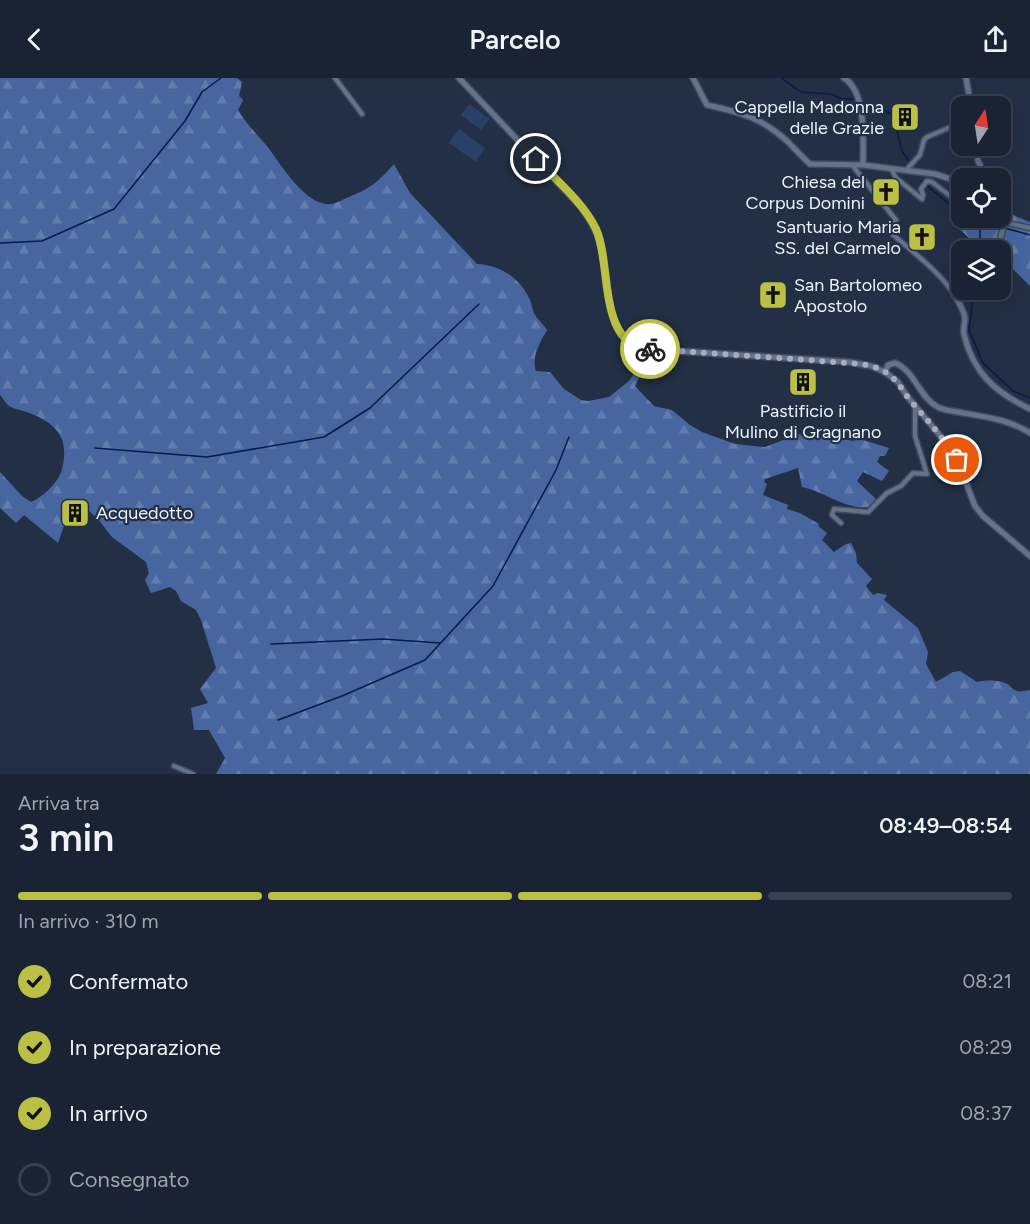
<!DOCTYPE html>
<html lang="it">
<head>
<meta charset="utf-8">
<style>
  :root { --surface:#1a2333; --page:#272f3f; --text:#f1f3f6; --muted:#9fa4ac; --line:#38404e; --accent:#bbc045 }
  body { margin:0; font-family:Figtree,sans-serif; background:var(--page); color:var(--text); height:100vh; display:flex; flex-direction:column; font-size:22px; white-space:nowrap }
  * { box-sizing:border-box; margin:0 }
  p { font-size:20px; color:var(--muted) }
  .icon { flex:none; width:33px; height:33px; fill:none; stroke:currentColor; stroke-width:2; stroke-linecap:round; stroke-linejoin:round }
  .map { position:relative; height:696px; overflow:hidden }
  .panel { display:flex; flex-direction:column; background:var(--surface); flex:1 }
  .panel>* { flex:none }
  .needle { width:39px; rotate:12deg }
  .fabs { position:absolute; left:951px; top:18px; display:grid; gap:12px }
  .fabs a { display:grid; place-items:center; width:60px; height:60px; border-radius:12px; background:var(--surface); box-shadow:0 6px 24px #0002,0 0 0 2px var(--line); font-size:30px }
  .pin { position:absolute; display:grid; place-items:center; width:51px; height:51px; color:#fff; margin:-26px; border:3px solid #fff; border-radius:50%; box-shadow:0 2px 6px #0007 }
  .courier { position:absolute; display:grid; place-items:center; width:60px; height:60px; margin:-30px; border:4px solid #bbc045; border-radius:50%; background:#fff; color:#222; box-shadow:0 2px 8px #0007 }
  .summary em { font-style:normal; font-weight:600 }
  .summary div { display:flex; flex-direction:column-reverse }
  .summary { display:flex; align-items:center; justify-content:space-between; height:102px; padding:0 18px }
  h1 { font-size:39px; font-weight:600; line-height:45px }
  .bar { display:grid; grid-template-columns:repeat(4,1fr); gap:9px 6px; align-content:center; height:72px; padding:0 18px }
  .bar i { height:8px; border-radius:4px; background:var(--line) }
  .bar .on { background:var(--accent) }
  .bar p { grid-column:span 4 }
  ol { padding:0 18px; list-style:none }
  li { display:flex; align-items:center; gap:18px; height:66px }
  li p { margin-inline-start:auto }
  li .icon { padding:6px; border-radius:50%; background:var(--accent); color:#111; stroke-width:4 }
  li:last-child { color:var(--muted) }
  li i { width:33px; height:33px; border:3px solid var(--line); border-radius:50% }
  header { display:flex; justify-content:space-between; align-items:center; height:78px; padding:0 18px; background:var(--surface); font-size:27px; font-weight:600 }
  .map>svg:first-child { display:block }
  .forest { fill:url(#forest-firs) }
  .pitch { fill:#294069 }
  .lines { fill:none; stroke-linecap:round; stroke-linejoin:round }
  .stream { stroke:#031b4c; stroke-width:1.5 }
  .minor-casing { stroke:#424b5d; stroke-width:7 }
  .tertiary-casing { stroke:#424b5d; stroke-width:8 }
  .secondary-casing { stroke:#424b5d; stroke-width:8 }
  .minor { stroke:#64728b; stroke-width:4 }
  .tertiary { stroke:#64728b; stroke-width:5 }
  .secondary { stroke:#64728b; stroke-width:5 }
  .tertiary-bridge-casing { stroke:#424b5d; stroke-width:8; stroke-linecap:butt }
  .tertiary-bridge { stroke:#64728b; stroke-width:5 }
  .done { stroke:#a6aebd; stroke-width:6; stroke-dasharray:0 10.8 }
  .route { stroke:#bbc045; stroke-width:8 }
  .labels { text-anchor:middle; stroke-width:4.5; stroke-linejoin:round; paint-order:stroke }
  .poi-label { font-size:18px; fill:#ecf3fe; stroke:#232f44; text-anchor:end }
</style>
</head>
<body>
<header><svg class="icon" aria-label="back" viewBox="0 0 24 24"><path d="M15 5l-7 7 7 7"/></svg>Parcelo<svg class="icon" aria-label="share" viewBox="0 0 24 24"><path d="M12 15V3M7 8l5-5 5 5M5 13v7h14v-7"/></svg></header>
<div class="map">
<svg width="1030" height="696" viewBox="0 0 1030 696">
  <defs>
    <pattern id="forest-firs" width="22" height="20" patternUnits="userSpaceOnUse" patternTransform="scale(1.5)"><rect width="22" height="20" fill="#47669f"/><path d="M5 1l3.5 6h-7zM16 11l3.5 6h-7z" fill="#627cad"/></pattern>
  </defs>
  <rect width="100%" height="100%" fill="#232f44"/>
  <!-- forest -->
  <path class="forest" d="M 0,0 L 237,0 L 242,4 L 239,18 L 243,22 L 238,32 C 246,46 260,59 270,72 C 282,89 308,130 332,126 C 337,125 344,121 349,119 C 371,110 378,104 394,86 L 410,115 L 477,186 C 499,187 519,199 529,220 C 532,225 532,232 535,237 C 539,243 543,246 547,252 C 540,264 531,280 536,293 L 550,294 L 564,311 L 581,322 L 588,323 L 609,319 L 629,303 L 641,285 L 662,278 L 662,285 L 659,287 L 645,289 L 635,308 L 654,328 L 672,332 L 690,347 L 702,354 L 735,366 L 765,369 L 799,356 L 805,360 L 830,359 L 854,363 L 857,360 L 889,370 L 885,378 L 880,378 L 877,384 L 889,393 L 882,403 L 863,394 L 857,403 L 876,421 L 869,429 C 845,432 826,414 802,409 L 798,390 L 765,401 L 764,404 L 767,406 L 763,417 L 788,427 L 787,431 L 800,435 L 819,446 L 818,448 L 827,455 L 822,462 L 834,474 L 846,466 L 851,465 L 856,475 L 857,485 L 872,501 L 866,508 L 873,517 L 878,515 L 887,517 L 884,522 L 918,550 L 928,574 L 926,586 L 936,604 L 953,594 L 960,593 L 977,604 C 985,602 995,602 1002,604 C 1015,607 1009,617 1030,612 L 1030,696 L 216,696 L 225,680 L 209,652 L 194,652 L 191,630 L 208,625 L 200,611 L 216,590 L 201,542 L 196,532 L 181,523 L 176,513 L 170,509 L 151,515 L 145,502 L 149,495 L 146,484 L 112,459 L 98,441 L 77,422 L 65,427 L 63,431 L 65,445 L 58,465 L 24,437 L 16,445 L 0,430 L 0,394 L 22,418 L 31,424 C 43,419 59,404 62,391 C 70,359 56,345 27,334 C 21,332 14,331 9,328 C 6,326 3,320 0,317 Z
    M 1001,132 L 1030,144 L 1030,208 L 1013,191 L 1003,175 L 992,167 L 988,172 L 969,172 L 969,160 L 956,148 L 961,138 L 1000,140 Z"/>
  <!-- pitch -->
  <path class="pitch" d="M 469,26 L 490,41 L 481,52 L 461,37 Z
    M 459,51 L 485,70 L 476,84 L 449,65 Z"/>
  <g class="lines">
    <!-- stream -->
    <path class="stream" d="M 781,0 L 801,14 L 831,16 L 842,21 L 855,21
      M 860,23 L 880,30 L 893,37 L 902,73 L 908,82
      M 921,103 L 962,136
      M 969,140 L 1000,148
      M 1005,150 L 1030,157
      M 0,165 L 42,163 L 114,131 L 185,43 L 202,14 L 221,0
      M 977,172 L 980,160 L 980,144
      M 969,212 L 972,228 L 969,252 L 983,285 L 1013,313 L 1030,320
      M 95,370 L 207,379 L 324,359 L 370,330 L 479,226
      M 271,566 L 383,561 L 440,565
      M 278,642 L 342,618 L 425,582 L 493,508 L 556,392 L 569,359"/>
    <!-- minor casing -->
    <g class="minor-casing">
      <path id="minor" d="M 335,0 L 362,36
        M 852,87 L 896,142 L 889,153 C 911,173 937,191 954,216
        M 892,92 L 896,100 L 922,121 L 923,117 L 921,111 L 927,103 L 932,104 L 962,127
        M 906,92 L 920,77 L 924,62 L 927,59 L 958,46 L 960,49 L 962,57
        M 986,140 L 1030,150
        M 841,445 L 832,437 L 834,431 L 868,434 L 887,415 L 901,408 L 913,395 L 927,396 L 915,358 L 915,329
        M 174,688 L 193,696"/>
    </g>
    <!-- tertiary casing -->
    <g class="tertiary-casing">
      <path id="tertiary" d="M 693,0 L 707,27 C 740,34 762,40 787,63 C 795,71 802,79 810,86 L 863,87 L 935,96 L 954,102 L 962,106
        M 844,0 C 867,14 863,64 863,87
        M 966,0 L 971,28
        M 976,68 L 978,83 L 986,100
        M 1000,129 L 1005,130 L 1006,136
        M 995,172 L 999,167
        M 962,212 L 954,216 C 958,224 965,233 965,242 C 964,247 963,251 964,256 C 973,295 995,314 1030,331
        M 885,294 L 888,287 L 895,285 C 915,293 918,317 936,328 C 943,333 955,333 963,335 C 987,339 1010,342 1030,355"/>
    </g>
    <!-- secondary casing -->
    <g class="secondary-casing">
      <path id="secondary" d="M 459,0 L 582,130 C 591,142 597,153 601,167 C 608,194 605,252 632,267 C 636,269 641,270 645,271 L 849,284 L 871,288 L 885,294 L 898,304 L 907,318 L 947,366 L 957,382 L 975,428 L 983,438 L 1030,478"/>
    </g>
    <!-- minor -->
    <use href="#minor" class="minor"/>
    <!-- tertiary -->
    <use href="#tertiary" class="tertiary"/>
    <!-- secondary -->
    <use href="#secondary" class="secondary"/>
    <!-- tertiary-bridge casing -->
    <g class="tertiary-bridge-casing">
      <path id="tertiary-bridge" d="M 999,167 L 1006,136"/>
    </g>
    <!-- tertiary-bridge -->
    <use href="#tertiary-bridge" class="tertiary-bridge"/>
  </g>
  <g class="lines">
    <!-- done -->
    <path class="done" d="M 650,271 L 849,285 C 861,286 874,287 885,294 C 897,301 902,312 910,322 C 927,342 944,360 957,382"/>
    <!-- route -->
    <path class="route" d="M 536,81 C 556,102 583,124 596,151 C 612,186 597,268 650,271"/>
  </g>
  <!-- icons -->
  <defs>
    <g id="building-square" transform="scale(1.5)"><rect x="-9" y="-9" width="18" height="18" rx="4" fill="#bbc045" stroke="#232f44"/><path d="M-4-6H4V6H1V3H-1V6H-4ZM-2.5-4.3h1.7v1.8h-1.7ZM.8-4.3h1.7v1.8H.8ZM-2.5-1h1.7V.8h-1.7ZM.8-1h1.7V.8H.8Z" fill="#111"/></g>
    <g id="church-square" transform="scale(1.5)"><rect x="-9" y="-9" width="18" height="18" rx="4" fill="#bbc045" stroke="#232f44"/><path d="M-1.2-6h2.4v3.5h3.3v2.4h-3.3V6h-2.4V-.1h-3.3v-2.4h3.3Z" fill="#111"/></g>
  </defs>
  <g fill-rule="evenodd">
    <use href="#building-square" x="905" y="39"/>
    <use href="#church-square" x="886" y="114"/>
    <use href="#church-square" x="922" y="159"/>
    <use href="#church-square" x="773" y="217"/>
    <use href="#building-square" x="803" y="304"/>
    <use href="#building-square" x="75" y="435"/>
  </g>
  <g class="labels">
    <!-- poi labels -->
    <g class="poi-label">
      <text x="884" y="35">Cappella Madonna<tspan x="884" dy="21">delle Grazie</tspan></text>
      <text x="865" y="110">Chiesa del<tspan x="865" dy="21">Corpus Domini</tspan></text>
      <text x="901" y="155">Santuario Maria<tspan x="901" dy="21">SS. del Carmelo</tspan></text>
      <text x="794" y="213" text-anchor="start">San Bartolomeo<tspan x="794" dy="21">Apostolo</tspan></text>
      <text x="803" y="339" text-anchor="middle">Pastificio il<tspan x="803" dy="21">Mulino di Gragnano</tspan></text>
      <text x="96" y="441" text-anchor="start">Acquedotto</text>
    </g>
  </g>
</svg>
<div class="fabs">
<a><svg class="needle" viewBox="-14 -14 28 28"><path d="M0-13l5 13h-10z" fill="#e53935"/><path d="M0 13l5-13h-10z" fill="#9fa4ac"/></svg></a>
<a><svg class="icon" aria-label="locate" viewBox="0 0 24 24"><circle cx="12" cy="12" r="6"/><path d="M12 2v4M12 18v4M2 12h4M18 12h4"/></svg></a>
<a><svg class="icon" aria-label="layers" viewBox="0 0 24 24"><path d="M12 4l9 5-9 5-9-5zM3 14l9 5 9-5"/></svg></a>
</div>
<div class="pin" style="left:957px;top:382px;background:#ea580c"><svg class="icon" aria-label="bag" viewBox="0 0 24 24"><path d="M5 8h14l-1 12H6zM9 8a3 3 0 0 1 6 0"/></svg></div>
<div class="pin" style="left:536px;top:81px;background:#1f2937"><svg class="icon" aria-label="home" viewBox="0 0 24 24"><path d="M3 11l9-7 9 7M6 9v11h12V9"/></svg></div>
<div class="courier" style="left:650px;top:271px"><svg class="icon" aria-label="bike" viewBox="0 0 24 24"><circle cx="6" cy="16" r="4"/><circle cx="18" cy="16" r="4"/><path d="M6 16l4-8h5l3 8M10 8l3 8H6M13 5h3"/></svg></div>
</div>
<section class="panel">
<div class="summary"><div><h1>3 min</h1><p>Arriva tra</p></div><em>08:49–08:54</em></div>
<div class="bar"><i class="on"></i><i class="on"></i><i class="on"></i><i></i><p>In arrivo · 310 m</p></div>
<ol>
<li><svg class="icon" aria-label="check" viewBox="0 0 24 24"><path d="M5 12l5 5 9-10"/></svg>Confermato<p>08:21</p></li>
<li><svg class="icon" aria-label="check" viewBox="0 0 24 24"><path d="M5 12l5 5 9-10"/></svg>In preparazione<p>08:29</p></li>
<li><svg class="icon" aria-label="check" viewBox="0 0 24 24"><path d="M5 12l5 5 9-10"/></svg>In arrivo<p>08:37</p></li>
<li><i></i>Consegnato</li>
</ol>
</section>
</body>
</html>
